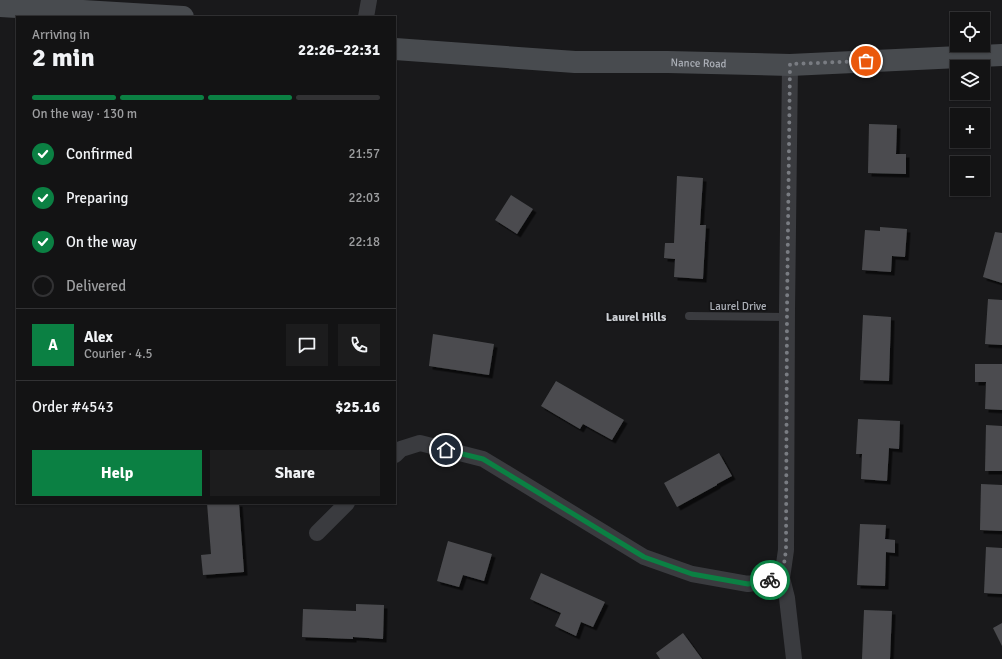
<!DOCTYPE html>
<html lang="en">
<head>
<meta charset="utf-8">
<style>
  :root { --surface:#131314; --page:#1c1c1d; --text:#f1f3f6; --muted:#9d9ea0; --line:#323234; --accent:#0b8043 }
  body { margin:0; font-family:Signika,sans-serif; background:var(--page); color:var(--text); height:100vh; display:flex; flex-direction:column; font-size:15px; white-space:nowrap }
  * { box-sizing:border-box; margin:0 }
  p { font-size:13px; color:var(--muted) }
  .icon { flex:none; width:22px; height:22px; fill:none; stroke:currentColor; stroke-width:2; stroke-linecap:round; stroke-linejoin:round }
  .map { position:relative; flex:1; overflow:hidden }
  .sheet { position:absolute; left:16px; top:16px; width:380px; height:488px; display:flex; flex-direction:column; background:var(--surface); border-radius:0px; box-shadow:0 1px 3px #0004,0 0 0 1px var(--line) }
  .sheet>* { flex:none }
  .fabs { position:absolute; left:950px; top:12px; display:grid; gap:8px }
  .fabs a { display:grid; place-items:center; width:40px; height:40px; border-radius:0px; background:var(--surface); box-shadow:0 1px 3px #0004,0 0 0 1px var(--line); font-size:20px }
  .pin { position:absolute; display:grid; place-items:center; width:34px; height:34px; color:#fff; margin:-17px; border:2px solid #fff; border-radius:50%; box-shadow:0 1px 4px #0007 }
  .courier { position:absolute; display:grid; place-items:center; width:40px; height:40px; margin:-20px; border:3px solid #0b8043; border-radius:50%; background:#fff; color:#222; box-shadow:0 1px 5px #0007 }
  .summary em { font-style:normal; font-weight:800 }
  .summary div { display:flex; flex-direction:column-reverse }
  .summary { display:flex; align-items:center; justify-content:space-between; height:68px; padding:0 16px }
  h1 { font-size:26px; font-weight:800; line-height:30px }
  .bar { display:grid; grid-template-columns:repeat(4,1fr); gap:6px 4px; align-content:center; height:48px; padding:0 16px }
  .bar i { height:5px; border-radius:3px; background:var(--line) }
  .bar .selected { background:var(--accent) }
  .bar p { grid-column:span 4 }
  .line { display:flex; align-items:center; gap:10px; padding:0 16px; border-top:1px solid var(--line) }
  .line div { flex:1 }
  .round { display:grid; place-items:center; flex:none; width:42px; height:42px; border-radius:0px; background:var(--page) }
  ol { padding:0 16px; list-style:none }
  li { display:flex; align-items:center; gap:12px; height:44px }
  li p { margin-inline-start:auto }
  li .icon { padding:4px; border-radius:50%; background:var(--accent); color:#fff; stroke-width:4 }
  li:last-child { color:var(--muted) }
  li i { width:22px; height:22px; border:2px solid var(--line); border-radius:50% }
  .primary-button { display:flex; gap:8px; margin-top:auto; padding:8px 16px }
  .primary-button a { flex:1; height:46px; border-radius:0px; background:var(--accent); color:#fff; font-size:16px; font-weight:800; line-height:46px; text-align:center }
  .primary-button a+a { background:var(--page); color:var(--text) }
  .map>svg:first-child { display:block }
  .building { fill:#4b4c4f; filter:url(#shadow) }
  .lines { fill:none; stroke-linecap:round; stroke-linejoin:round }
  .lane { stroke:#3a3b3f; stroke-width:8 }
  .street { stroke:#3a3b3f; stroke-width:16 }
  .secondary { stroke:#484b4f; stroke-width:22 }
  .done { stroke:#797c82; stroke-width:4; stroke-dasharray:0 7.2 }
  .route { stroke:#0b8043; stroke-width:5 }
  .labels { text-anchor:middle; stroke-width:3.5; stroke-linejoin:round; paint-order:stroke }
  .street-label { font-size:11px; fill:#adb1b9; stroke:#141416 }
  .neighbourhood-label { font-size:12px; font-weight:bold; fill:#cdd0d5; stroke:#141416 }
</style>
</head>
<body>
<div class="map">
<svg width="1002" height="659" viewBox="0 0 1002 659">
  <defs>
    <filter id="shadow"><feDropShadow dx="3.5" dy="3.5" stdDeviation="0" flood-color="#0009"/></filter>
  </defs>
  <rect width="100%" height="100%" fill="#19191b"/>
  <!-- building -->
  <path class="building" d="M 869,124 L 897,125 L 896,154 L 906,154 L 906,174 L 868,173 Z
    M 677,176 L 703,178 L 700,225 L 706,225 L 703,279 L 674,277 L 675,259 L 664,258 L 665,243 L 674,243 Z
    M 511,195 L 533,209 L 517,234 L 495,220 Z
    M 880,227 L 907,229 L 905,257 L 892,256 L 891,272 L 862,270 L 865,230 L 880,231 Z
    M 995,232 L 1002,233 L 1002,283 L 983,277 Z
    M 988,299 L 1002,300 L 1002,345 L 985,344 Z
    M 863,315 L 891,317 L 889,381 L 860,380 Z
    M 433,334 L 494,344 L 489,375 L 429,366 Z
    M 975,364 L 1002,364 L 1002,410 L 985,409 L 986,382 L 975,382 Z
    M 556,381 L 624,420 L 612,440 L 583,424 L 580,429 L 541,406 Z
    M 858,419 L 900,421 L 899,449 L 889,448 L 887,481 L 861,479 L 862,454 L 856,454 Z
    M 986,425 L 1002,426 L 1002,471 L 985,471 Z
    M 719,453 L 732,476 L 717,484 L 717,485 L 677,507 L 664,483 Z
    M 981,484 L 1002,485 L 1002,531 L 980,530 Z
    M 207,503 L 239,503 L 244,572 L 203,575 L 201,555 L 211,554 Z
    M 860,524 L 886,525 L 885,539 L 895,540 L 895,553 L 886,552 L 885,586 L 857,585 Z
    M 448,541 L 492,554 L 484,581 L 463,575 L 459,587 L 437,581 Z
    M 986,547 L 1002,548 L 1002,594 L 984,593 Z
    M 541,573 L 605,602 L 593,627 L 581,622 L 576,636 L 555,626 L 561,613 L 530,599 Z
    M 356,604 L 384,605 L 383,639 L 353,637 L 353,639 L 302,637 L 303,609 L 356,611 Z
    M 864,610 L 892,611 L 890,659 L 862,659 Z
    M 1002,623 L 1002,646 L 993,628 Z
    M 683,633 L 702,659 L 660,659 L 656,653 Z"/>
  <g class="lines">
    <!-- lane -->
    <path class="lane" d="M 689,316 L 787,317"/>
    <!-- street -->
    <path class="street" d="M 366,17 L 369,0
      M 790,65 L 787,310 L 786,550 L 782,578 L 787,598 L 794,659
      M 395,455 L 401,449 L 420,443 L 483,459 L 644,557 L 692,574 L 748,584 L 782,578
      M 317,533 L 347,503"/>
    <!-- secondary -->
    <g class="secondary">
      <path d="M 0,6 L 183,17"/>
      <path id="s1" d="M 395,49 L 575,62 L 668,62 L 790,65 L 1002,55"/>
    </g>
  </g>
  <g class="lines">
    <!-- done -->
    <path class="done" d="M 770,580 L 782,578 L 786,550 L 787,310 L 790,64 L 866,61"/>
    <!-- route -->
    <path class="route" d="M 446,450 L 483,459 L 644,557 L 692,574 L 748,584 L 770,580"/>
  </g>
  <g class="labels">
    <!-- street labels -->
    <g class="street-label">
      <text dy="4" stroke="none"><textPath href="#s1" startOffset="304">Nance Road</textPath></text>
      <text x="738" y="310">Laurel Drive</text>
    </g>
    <!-- neighbourhood labels -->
    <g class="neighbourhood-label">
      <text x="636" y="321">Laurel Hills</text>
    </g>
  </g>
</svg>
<div class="fabs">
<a><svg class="icon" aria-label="locate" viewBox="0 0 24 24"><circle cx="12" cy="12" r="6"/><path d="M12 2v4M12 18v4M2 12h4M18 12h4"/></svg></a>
<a><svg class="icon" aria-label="layers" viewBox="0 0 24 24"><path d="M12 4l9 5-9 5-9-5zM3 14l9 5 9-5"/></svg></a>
<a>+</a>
<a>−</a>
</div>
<div class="pin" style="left:866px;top:61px;background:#ea580c"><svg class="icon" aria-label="bag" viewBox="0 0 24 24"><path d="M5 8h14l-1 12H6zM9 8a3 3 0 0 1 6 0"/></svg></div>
<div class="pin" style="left:446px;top:450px;background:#1f2937"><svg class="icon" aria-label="home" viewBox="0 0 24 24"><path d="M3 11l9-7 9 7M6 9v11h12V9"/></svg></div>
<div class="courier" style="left:770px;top:580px"><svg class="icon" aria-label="bike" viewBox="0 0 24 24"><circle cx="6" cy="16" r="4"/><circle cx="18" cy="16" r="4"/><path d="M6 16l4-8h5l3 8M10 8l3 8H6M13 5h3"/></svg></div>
<section class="sheet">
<div class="summary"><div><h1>2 min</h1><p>Arriving in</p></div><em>22:26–22:31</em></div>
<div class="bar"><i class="selected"></i><i class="selected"></i><i class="selected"></i><i></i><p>On the way · 130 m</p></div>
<ol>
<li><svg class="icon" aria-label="check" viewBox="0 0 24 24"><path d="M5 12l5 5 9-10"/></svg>Confirmed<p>21:57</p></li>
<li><svg class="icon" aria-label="check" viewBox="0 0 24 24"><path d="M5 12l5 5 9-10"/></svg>Preparing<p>22:03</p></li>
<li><svg class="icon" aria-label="check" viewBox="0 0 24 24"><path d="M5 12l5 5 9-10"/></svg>On the way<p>22:18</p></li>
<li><i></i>Delivered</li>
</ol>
<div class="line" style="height:72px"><b class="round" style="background:var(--accent);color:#fff">A</b><div><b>Alex</b><p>Courier · 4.5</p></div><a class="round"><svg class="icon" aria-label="chat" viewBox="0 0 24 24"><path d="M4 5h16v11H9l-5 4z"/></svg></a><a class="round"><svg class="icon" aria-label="phone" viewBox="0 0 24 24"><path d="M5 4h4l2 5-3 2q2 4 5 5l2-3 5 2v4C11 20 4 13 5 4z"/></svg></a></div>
<div class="line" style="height:52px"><div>Order #4543</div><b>$25.16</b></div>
<div class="primary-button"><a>Help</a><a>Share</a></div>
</section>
</div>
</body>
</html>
